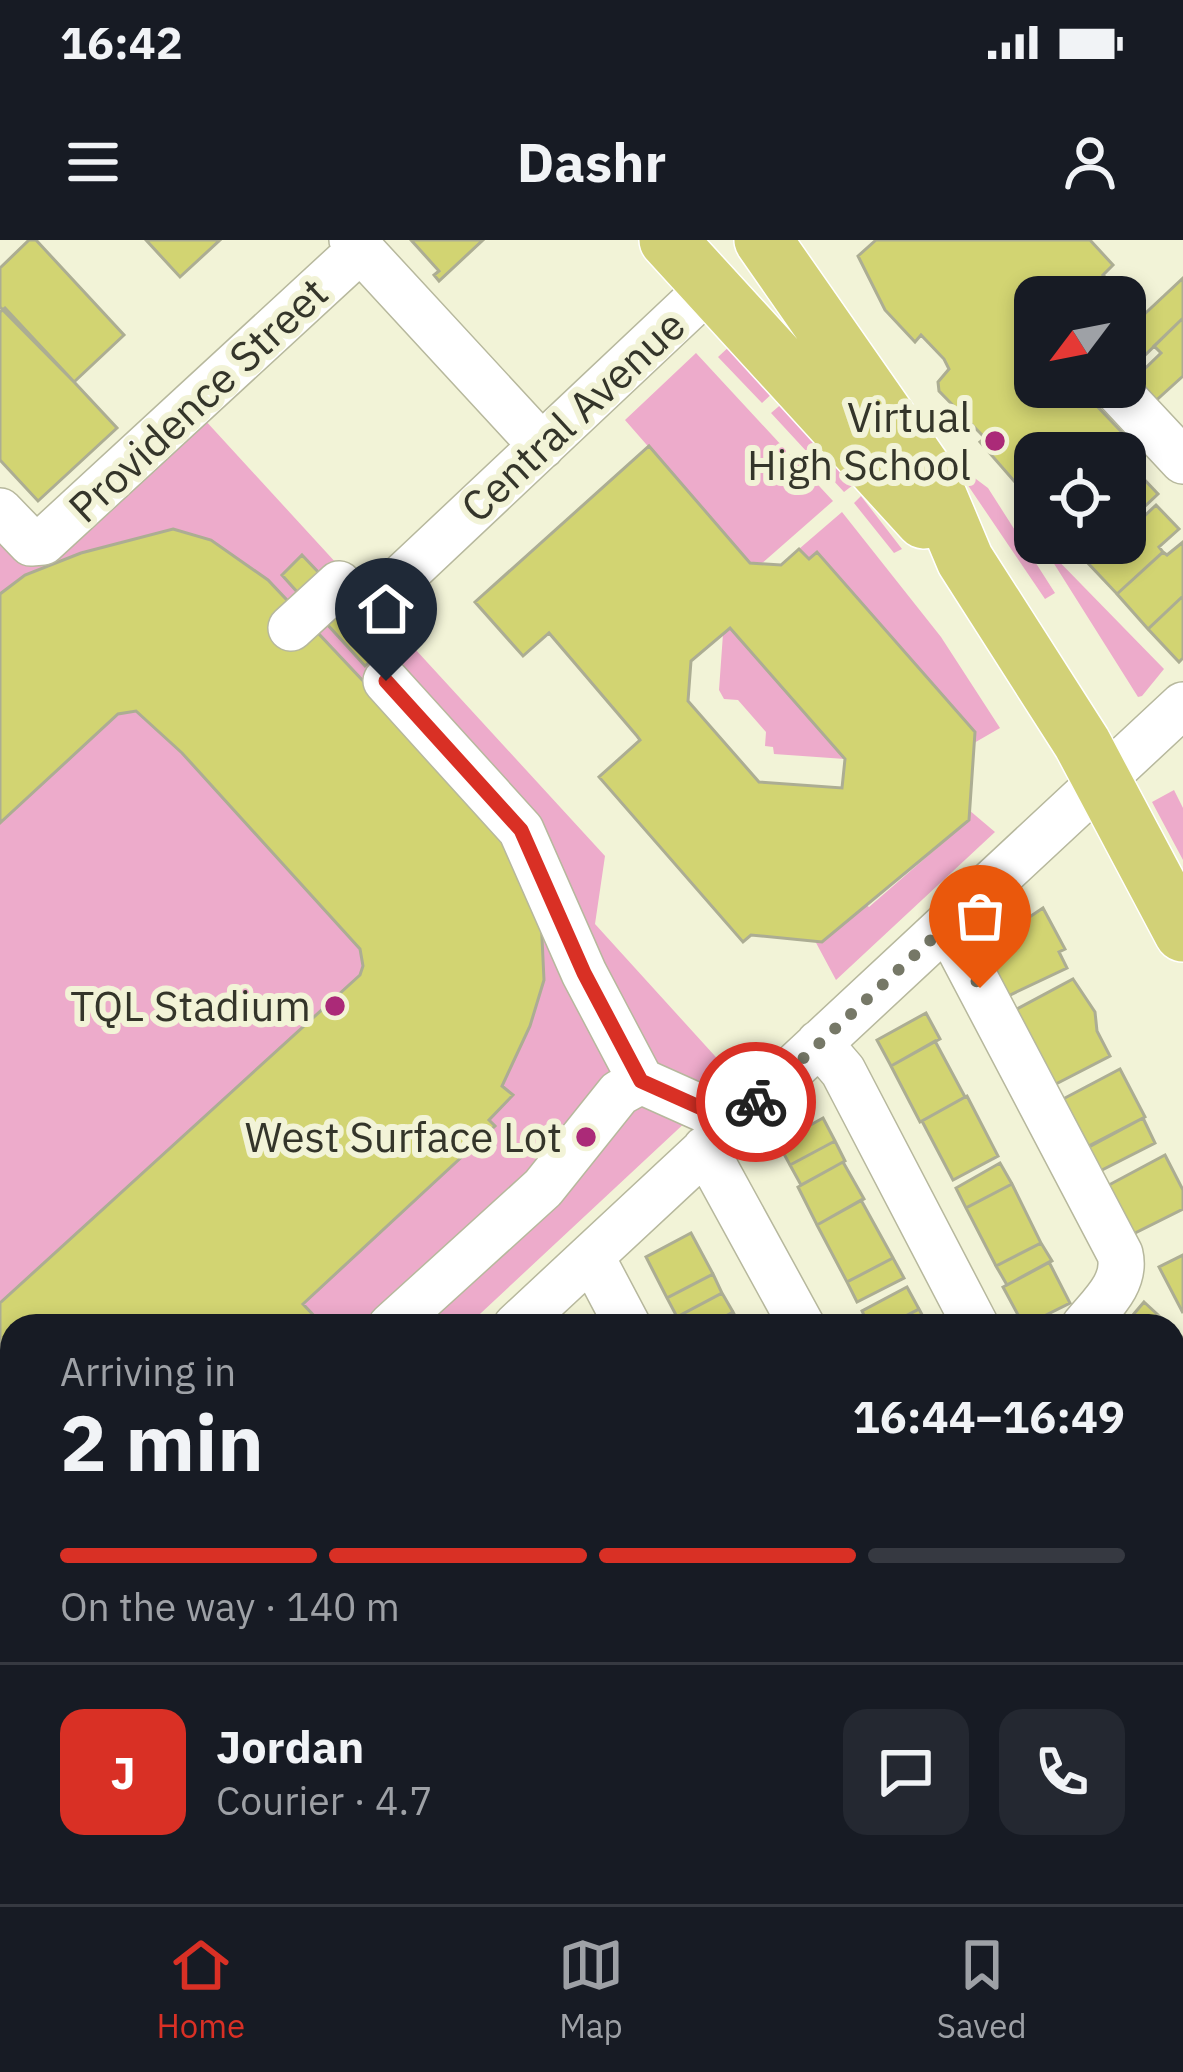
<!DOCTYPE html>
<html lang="en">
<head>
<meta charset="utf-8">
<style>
  :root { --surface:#171b24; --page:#242831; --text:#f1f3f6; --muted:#9ea1a6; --line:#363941; --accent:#d93025 }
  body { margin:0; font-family:"IBM Plex Sans",sans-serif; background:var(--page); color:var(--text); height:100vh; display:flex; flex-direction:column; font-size:45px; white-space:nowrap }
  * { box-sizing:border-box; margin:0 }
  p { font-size:39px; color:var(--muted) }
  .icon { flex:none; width:66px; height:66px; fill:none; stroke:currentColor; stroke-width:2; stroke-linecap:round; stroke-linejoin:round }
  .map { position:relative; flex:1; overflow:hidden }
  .panel { position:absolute; left:0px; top:1074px; width:1185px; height:591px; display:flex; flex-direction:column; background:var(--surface); border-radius:36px 36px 0 0; box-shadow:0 6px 18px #0003 }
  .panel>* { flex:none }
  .needle { width:78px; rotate:238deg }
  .fabs { position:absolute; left:1014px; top:36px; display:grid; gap:24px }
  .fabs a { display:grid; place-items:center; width:132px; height:132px; border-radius:24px; background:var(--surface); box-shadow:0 6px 18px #0003; font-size:60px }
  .pin { position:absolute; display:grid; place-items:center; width:102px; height:102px; color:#fff; margin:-123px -51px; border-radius:50% 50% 50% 0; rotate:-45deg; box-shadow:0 0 12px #0007 }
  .pin .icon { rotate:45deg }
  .courier { position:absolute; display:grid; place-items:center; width:120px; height:120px; margin:-60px; border:9px solid #d93025; border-radius:50%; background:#fff; color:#222; box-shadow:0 3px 15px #0007 }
  .headline em { font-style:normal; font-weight:800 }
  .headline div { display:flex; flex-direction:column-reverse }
  .headline { display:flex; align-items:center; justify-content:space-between; height:204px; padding:0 60px }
  h1 { font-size:78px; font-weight:800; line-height:90px }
  .bar { display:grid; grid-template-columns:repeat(4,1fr); gap:18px 12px; align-content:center; height:144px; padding:0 60px }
  .bar i { height:15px; border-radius:9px; background:var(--line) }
  .bar .selected { background:var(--accent) }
  .bar p { grid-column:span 4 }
  .line { display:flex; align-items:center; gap:30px; padding:0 60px; border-top:3px solid var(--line) }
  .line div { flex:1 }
  .round { display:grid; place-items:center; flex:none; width:126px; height:126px; border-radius:24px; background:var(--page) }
  .status { display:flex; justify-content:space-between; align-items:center; height:84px; padding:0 60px; background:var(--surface); direction:ltr }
  .status svg { height:33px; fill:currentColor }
  header { display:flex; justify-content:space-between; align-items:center; height:156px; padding:0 60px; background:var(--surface); font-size:54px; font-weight:800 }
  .tabs { display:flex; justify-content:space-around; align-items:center; height:168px; border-top:3px solid var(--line); background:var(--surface); font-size:33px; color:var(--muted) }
  .tabs a { display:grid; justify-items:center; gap:6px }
  .tabs .selected { color:var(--accent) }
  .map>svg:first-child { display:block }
  .green { fill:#edabcb }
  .building { fill:#d2d472; stroke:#acad93; stroke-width:3; fill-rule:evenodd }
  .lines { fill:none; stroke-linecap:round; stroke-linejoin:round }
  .minor-casing { stroke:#b7b89d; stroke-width:48 }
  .major-casing { stroke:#fff; stroke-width:60 }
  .minor { stroke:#fff; stroke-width:45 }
  .major { stroke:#d2d177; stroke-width:57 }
  .done { stroke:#767867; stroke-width:12; stroke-dasharray:0 21.6 }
  .route { stroke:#d93025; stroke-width:15 }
  .poi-dot { fill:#ab2a78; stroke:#f2f3d7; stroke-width:4.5 }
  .labels { text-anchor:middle; stroke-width:12; stroke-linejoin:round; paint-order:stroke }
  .street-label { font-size:42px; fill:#34352a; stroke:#f2f3d7 }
  .poi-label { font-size:42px; fill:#34352a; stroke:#f2f3d7; text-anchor:end }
</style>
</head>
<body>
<div class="status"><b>16:42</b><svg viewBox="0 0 49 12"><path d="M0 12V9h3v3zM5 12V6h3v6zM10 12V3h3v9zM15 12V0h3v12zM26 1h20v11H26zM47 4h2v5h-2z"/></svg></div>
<header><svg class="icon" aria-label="menu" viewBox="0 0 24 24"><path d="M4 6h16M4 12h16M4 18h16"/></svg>Dashr<svg class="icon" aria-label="person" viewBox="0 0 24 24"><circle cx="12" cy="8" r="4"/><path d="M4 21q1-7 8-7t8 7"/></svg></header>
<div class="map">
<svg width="1183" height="1664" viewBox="0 0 1183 1664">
  <rect width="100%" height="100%" fill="#f2f3d7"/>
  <!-- green -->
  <path class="green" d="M 732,104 L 776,150 L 762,163 L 718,117 Z
    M 696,113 L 833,261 L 761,324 L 750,323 L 625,180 Z
    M 785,161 L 853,245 L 844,252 L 771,173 Z
    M 204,179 L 605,616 L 595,684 L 734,837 L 467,1086 L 12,1086 L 12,1407 L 0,1394 L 0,280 L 36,319 Z
    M 972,236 L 988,248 L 1055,353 L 1045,359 L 965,241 Z
    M 861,256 L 902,309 L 894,313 L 854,263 Z
    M 842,272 L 941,397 L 1000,488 L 974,503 L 974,492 L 818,312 L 809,319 L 799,309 Z
    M 1041,303 L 1164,429 L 1142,456 L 1138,457 Z
    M 730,388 L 845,519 L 774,514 L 773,507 L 765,506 L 766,492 L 738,460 L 724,459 L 719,450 L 723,394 Z
    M 1174,550 L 1183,568 L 1183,620 L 1152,562 Z
    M 969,570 L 995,592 L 836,740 L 814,699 L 823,702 L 865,664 L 869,667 L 969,580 Z
    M 1183,1227 L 1183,1612 L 1173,1596 L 1173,1243 Z
    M 464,1653 L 551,1653 L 556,1664 L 443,1664 Z
    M 617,1653 L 737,1653 L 716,1664 L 622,1664 Z
    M 832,1653 L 1034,1653 L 1013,1664 L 811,1664 Z
    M 1094,1653 L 1173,1653 L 1183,1664 L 1073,1664 Z"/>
  <!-- building -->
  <path class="building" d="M 29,0 L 36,0 L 124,95 L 74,142 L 0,67 L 0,28 Z
    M 146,0 L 220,0 L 180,37 Z
    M 411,0 L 483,0 L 439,41 L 434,35 L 439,31 Z
    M 876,0 L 1090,0 L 1113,25 L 1103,35 L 1121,53 L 1035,57 L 1035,147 L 1101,147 L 1108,154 L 1096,165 L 1135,206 L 1126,213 L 1139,225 L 1125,238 L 1125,213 L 1035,213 L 1035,265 L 980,202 L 985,198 L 939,151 L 938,142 L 949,129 L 944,119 L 921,95 L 915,102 L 885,70 L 858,16 Z
    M 1183,38 L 1183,78 L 1138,122 L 1125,108 L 1143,90 L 1136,82 Z
    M 5,68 L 117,188 L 38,261 L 0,220 L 0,72 Z
    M 1183,78 L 1183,136 L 1150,166 L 1129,144 L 1161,113 L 1154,106 Z
    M 649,206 L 750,323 L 781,325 L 799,309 L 809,319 L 817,312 L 975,492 L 969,580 L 822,702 L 751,695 L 743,702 L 599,537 L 640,500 L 637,496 L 549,393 L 523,416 L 475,362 ZM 730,388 L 845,519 L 842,548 L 759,542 L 688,461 L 691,421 Z
    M 1141,236 L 1158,254 L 1125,285 L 1125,251 Z
    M 1156,265 L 1179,289 L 1159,307 L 1163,312 L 1117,354 L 1086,321 L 1106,303 L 1125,303 L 1125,285 L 1132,279 L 1136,284 Z
    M 173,289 L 211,300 L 268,340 L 496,582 L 541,677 L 544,740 L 530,786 L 502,846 L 513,855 L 489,880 L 495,886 L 303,1064 L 318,1080 L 312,1086 L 12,1086 L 12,1232 L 0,1233 L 0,1063 L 360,735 L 363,726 L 360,709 L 182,513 L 136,471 L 118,474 L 0,583 L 0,354 L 25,335 L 81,313 Z
    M 1183,302 L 1183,356 L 1148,389 L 1117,354 L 1163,312 L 1167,315 Z
    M 1070,303 L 1106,303 L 1086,321 Z
    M 302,315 L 320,334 L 299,354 L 282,335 Z
    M 1183,356 L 1183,418 L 1179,422 L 1148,389 Z
    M 347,363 L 386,407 L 365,426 L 326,383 Z
    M 1043,668 L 1065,709 L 1059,712 L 1067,728 L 1008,756 L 983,708 Z
    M 1073,739 L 1095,772 L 1097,791 L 1110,816 L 1052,846 L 1015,770 Z
    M 926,773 L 940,799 L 891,826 L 877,800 Z
    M 935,801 L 965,857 L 920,882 L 891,826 Z
    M 1120,829 L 1145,877 L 1089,907 L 1063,859 Z
    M 967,856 L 998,916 L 953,940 L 922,881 Z
    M 823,878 L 835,901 L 790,925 L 778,903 Z
    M 1143,878 L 1155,903 L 1098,932 L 1085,908 Z
    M 835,901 L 845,921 L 801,945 L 790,925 Z
    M 1165,915 L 1183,950 L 1183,969 L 1133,994 L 1107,946 Z
    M 843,922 L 864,959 L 817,985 L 798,947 Z
    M 1000,923 L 1012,944 L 966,968 L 956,948 Z
    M 1012,944 L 1041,1003 L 996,1026 L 966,968 Z
    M 861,960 L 893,1018 L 847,1042 L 817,985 Z
    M 691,993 L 713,1034 L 667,1058 L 646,1017 Z
    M 1041,1003 L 1052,1021 L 1007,1045 L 996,1026 Z
    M 1183,1015 L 1183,1073 L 1159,1027 Z
    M 893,1018 L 904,1038 L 857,1062 L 847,1042 Z
    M 1049,1022 L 1070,1063 L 1024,1086 L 1003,1047 Z
    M 713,1034 L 722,1053 L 677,1077 L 667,1058 Z
    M 907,1047 L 919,1069 L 886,1086 L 869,1086 L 862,1071 Z
    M 722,1053 L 733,1072 L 707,1086 L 681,1086 L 677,1077 Z
    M 1144,1062 L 1170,1086 L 1131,1086 L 1127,1082 Z
    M 919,1069 L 928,1086 L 886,1086 Z
    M 733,1072 L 740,1086 L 707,1086 Z
    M 1173,1088 L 1183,1098 L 1183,1117 L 1175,1126 Z
    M 0,1394 L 12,1407 L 12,1501 L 0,1512 Z
    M 5,1629 L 12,1651 L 0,1657 L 0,1632 Z
    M 12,1651 L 18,1653 L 24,1664 L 0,1664 L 0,1657 Z
    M 123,1653 L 162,1653 L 140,1664 L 129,1664 Z
    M 162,1653 L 182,1653 L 187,1663 L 140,1664 Z
    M 267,1653 L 300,1653 L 279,1664 L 272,1664 Z
    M 300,1653 L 325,1653 L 330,1663 L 279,1664 Z"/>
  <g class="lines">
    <!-- minor casing -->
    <g class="minor-casing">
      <path id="minor" d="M 352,0 L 542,206
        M 1114,147 L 1183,221
        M 0,271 L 31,303 L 43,302 L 361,9
        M 291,388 L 339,344 L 365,372 L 710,47
        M 386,441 L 521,590 L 584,733 L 641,841 L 708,871 L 726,890
        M 947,685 L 1120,1014 C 1127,1043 1101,1065 1084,1086
        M 819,803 L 843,831 L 976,1086
        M 705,909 L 802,1086
        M 591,1016 L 628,1086
        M 391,1086 L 543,948 L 619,853 L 641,841
        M 516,1086 L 1183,465
        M 1173,1215 L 1183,1201
        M 0,1311 L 12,1314
        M 0,1567 L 12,1556
        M 1173,1624 L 1183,1640
        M 60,1653 L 66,1664
        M 225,1653 L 231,1664
        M 582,1653 L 588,1664
        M 413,1664 L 434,1653
        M 773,1664 L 794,1653
        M 1044,1664 L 1065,1653"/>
    </g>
    <!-- major casing -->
    <g class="major-casing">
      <path id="major" d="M 668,0 L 924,280
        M 763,0 L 933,244 L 965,320 L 1082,503 L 1183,693"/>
    </g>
    <!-- minor -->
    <use href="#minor" class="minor"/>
    <!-- major -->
    <use href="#major" class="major"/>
  </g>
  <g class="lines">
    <!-- done -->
    <path class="done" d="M 756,862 L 947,685 L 980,748"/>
    <!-- route -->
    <path class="route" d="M 386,441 L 521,590 L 584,733 L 641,841 L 708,871 L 726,890 L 756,862"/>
  </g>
  <!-- markers -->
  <g class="poi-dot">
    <circle cx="995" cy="201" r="12"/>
    <circle cx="335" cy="766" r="12"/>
    <circle cx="586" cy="897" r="12"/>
  </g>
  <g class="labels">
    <!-- street labels -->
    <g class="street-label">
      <text transform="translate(198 160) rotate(-43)" y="15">Providence Street</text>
      <text transform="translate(573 176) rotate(-43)" y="15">Central Avenue</text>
    </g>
    <!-- poi labels -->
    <g class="poi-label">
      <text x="971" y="192">Virtual<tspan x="971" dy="48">High School</tspan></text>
      <text x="311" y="781">TQL Stadium</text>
      <text x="562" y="912">West Surface Lot</text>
    </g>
  </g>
</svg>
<div class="fabs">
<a><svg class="needle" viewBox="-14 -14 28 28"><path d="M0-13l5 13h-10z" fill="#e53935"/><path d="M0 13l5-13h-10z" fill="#9ea1a6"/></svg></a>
<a><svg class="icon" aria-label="locate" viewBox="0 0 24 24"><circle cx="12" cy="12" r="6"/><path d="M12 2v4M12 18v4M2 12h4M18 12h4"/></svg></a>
</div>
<div class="pin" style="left:980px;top:748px;background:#ea580c"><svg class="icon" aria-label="bag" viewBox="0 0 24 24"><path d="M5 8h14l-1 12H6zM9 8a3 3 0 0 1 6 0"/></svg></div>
<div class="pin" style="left:386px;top:441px;background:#1f2937"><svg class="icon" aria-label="home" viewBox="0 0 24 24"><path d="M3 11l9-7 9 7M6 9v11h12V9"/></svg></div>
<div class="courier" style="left:756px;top:862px"><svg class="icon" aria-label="bike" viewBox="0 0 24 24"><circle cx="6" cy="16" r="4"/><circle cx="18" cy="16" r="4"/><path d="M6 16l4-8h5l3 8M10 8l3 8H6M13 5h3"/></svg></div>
<section class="panel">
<div class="headline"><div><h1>2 min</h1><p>Arriving in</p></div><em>16:44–16:49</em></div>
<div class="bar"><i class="selected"></i><i class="selected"></i><i class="selected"></i><i></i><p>On the way · 140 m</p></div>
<div class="line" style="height:216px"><b class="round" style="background:var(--accent);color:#fff">J</b><div><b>Jordan</b><p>Courier · 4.7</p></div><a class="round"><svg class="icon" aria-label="chat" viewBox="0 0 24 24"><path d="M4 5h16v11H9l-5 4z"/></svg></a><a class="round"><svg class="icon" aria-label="phone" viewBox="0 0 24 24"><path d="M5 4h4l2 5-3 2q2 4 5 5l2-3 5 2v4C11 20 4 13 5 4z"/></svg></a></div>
</section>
</div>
<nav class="tabs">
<a class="selected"><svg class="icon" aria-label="home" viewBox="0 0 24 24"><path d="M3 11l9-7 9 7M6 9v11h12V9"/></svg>Home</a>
<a><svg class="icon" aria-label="map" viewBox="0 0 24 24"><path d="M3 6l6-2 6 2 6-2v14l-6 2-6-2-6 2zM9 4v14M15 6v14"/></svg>Map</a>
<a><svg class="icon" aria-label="saved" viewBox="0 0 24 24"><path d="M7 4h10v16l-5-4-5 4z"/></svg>Saved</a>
</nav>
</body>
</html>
